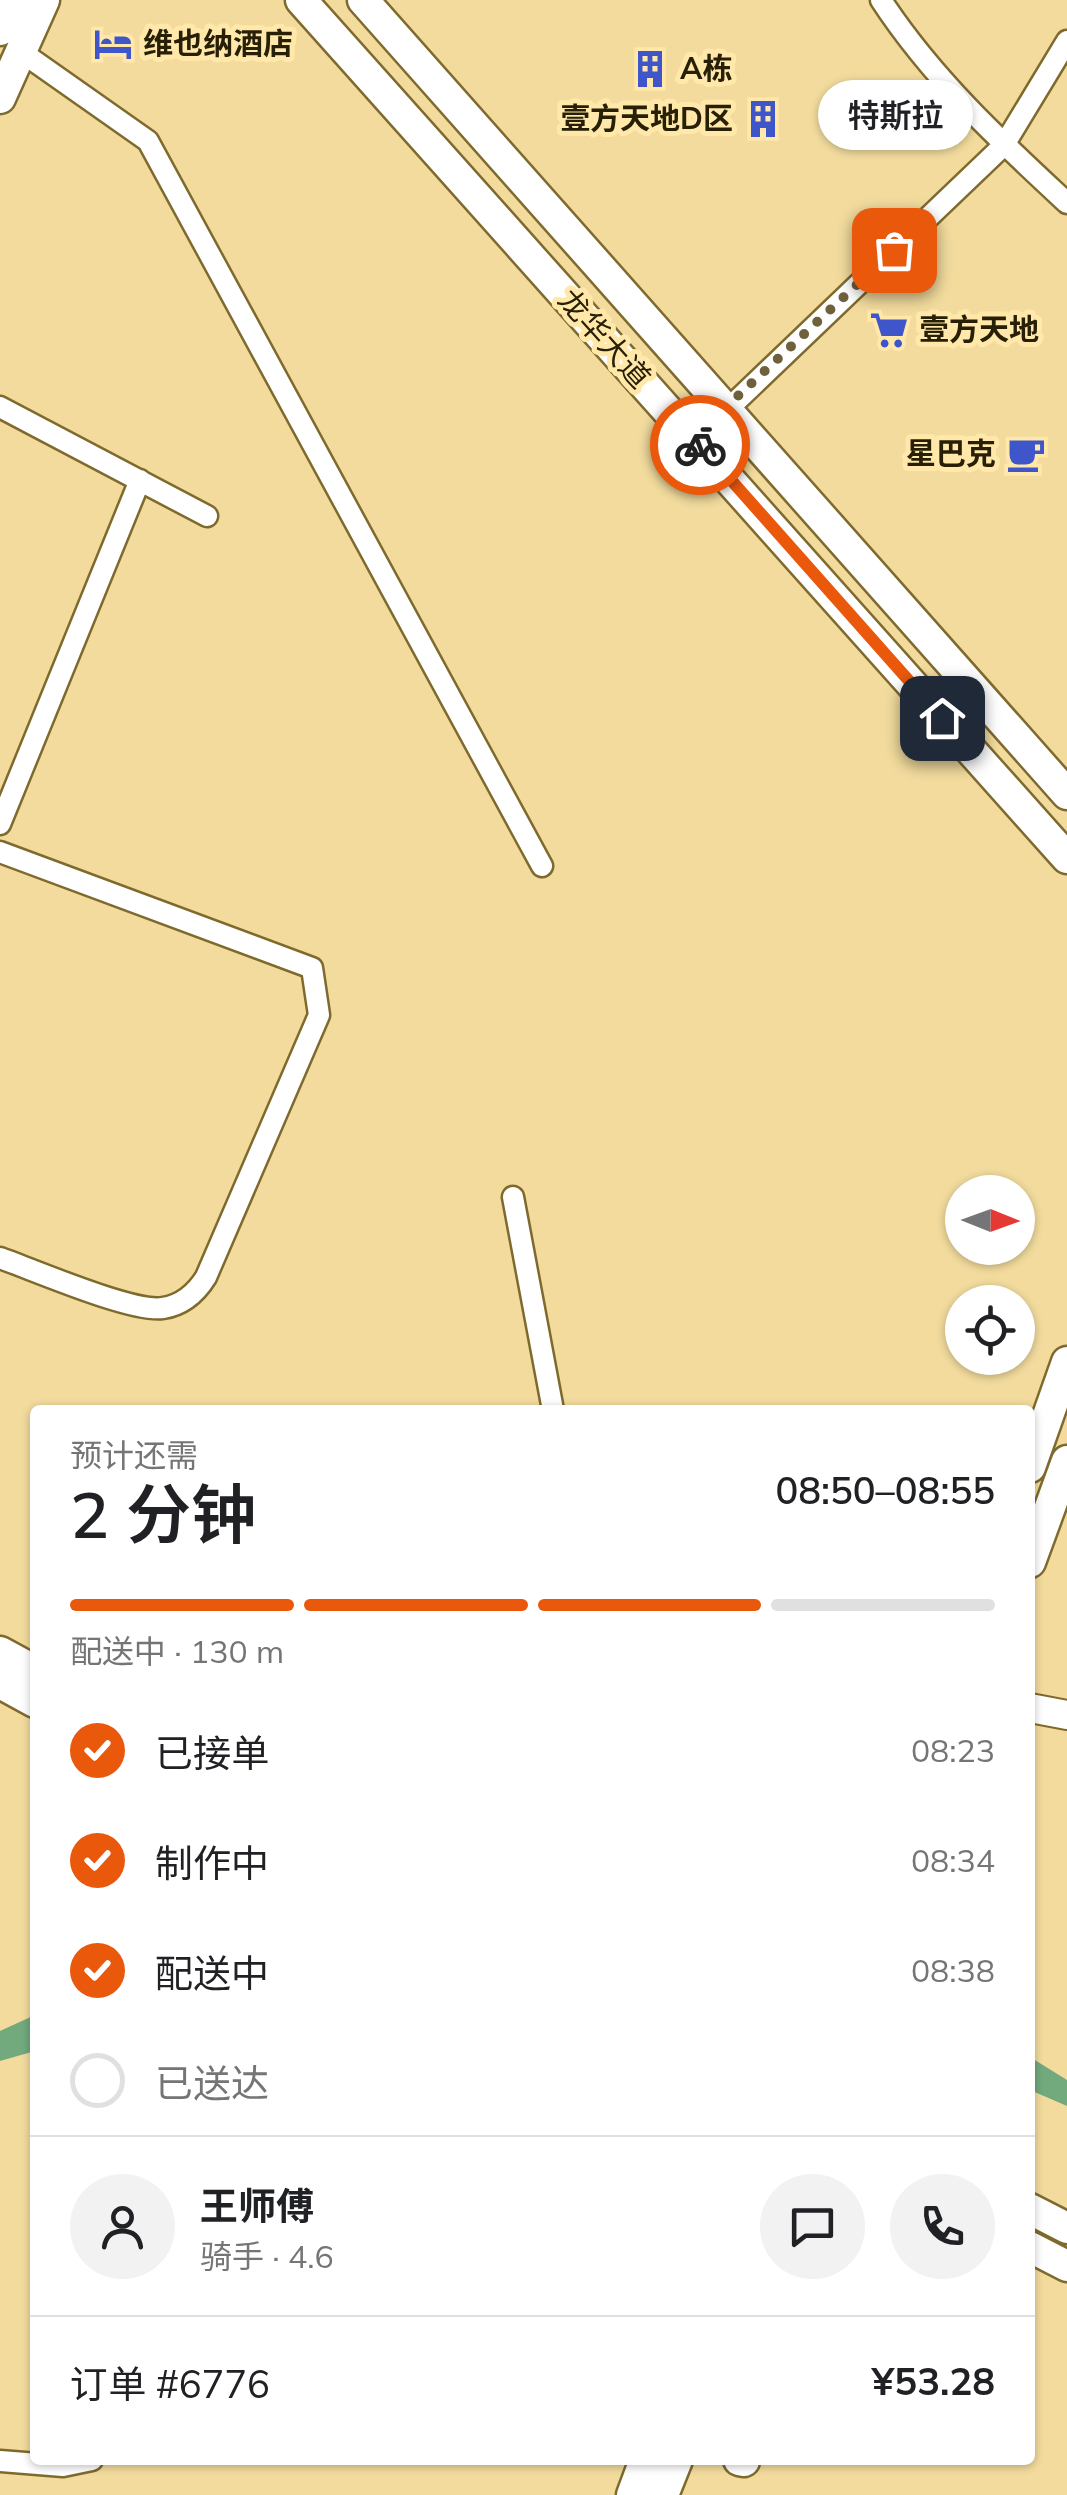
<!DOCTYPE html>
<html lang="zh">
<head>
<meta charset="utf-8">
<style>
  :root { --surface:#fff; --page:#f2f2f2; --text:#202124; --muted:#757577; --line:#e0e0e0; --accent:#ea580c }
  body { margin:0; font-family:Mulish,"Noto Sans SC",sans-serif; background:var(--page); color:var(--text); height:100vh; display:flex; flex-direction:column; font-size:38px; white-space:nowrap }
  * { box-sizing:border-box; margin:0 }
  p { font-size:32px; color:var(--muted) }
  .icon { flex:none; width:55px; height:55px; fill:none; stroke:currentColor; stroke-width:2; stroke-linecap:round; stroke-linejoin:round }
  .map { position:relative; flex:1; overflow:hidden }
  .panel { position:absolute; left:30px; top:1405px; width:1005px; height:1060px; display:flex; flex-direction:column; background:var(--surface); border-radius:10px; box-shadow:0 2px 8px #0004 }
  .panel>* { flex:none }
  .needle { width:65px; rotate:91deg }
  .tools { position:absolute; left:945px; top:1175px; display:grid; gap:20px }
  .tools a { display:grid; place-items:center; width:90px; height:90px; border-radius:50%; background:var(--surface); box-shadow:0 2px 8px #0004; font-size:50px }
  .pin { position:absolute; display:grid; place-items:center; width:85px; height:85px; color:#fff; margin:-42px; border-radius:20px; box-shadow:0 5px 15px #0006 }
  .courier { position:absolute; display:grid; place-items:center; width:100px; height:100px; margin:-50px; border:8px solid #ea580c; border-radius:50%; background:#fff; color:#222; box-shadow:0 2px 12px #0007 }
  .bubble { position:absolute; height:70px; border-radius:35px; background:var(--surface); box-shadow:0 2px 8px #0004; font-size:32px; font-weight:600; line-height:70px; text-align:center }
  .head em { font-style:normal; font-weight:600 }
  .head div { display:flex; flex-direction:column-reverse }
  .head { display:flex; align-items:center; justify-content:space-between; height:170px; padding:0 40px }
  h1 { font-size:65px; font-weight:600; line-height:75px }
  .bar { display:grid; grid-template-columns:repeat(4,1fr); gap:15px 10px; align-content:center; height:120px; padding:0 40px }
  .bar i { height:12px; border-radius:8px; background:var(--line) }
  .bar .current { background:var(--accent) }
  .bar p { grid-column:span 4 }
  .line { display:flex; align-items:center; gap:25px; padding:0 40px; border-top:2px solid var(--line) }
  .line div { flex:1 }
  .round { display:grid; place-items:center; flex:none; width:105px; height:105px; border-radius:52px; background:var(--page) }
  ol { padding:0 40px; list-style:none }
  li { display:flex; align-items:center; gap:30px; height:110px }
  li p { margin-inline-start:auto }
  li .icon { padding:10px; border-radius:50%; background:var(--accent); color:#fff; stroke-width:4 }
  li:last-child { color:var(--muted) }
  li i { width:55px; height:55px; border:5px solid var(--line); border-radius:50% }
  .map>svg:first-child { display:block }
  .water { fill:#72a97d }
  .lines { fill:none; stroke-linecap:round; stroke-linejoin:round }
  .street-casing { stroke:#7f6a2e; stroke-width:25 }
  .secondary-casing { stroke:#7f6a2e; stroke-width:32 }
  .primary-casing { stroke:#7f6a2e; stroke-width:35 }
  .street { stroke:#fff; stroke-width:20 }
  .secondary { stroke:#fff; stroke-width:28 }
  .primary { stroke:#fff; stroke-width:30 }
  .done { stroke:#6f613b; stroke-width:10; stroke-dasharray:0 18 }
  .route { stroke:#ea580c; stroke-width:12 }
  .labels { text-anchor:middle; stroke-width:10; stroke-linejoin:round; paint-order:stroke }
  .poi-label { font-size:30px; font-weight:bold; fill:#282006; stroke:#ffe8a9; text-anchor:start }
  .street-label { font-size:30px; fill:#282006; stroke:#ffe8a9 }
</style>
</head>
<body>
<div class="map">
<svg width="1067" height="2495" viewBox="0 0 1067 2495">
  <rect width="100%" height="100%" fill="#f2db9d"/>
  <!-- water -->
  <path class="water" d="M 35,2015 L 35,2051 L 0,2061 L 0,2031 Z
    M 1030,2057 L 1067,2080 L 1067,2106 L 1030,2090 Z"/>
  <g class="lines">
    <!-- street casing -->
    <g class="street-casing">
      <path id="street" d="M 881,0 C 932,78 999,140 1067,203
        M 20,51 L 148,141 L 542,866
        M 0,407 L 207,516
        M 728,409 L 1004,145 L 1067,41
        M 0,824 L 140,480
        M 0,852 L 312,968 L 319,1015 L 206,1277 C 196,1293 182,1305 163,1308 C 133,1313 34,1270 0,1258
        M 513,1197 L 553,1410
        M 0,2461 L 63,2466 L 92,2460"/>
    </g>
    <!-- secondary casing -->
    <g class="secondary-casing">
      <path id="secondary" d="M 693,438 L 728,409
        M 1030,1708 L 1067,1715"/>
    </g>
    <!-- primary casing -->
    <g class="primary-casing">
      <path id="primary" d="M 301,0 L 1067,858
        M 363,0 L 1067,794
        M 0,30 L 13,0
        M 0,98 L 44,0
        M 1030,1467 L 1067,1362
        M 1030,1562 L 1067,1461
        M 0,1652 L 35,1671
        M 0,1683 L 35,1702
        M 1030,2209 L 1067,2228
        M 1030,2247 L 1067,2266
        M 739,2460 L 744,2461
        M 632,2495 L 645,2460
        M 663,2495 L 677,2460"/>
    </g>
    <!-- street -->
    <use href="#street" class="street"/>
    <!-- secondary -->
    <use href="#secondary" class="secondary"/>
    <!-- primary -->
    <use href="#primary" class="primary"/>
  </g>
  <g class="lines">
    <!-- done -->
    <path class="done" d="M 700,445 L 693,438 L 894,250"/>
    <!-- route -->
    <path class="route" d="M 700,445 L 942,718"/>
  </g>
  <!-- icons -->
  <defs>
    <g id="hotel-bare" transform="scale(3)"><path d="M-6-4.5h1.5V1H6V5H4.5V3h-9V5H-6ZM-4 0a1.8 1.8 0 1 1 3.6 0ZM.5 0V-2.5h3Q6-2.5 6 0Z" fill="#3f56ca" stroke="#ffe8a9" stroke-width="2.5" paint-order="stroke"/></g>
    <g id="building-bare" transform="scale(3)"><path d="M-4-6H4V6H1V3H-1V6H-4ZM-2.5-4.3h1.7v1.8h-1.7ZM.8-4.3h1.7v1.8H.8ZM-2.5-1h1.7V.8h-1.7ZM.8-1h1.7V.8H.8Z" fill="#3f56ca" stroke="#ffe8a9" stroke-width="2.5" paint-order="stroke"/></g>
    <g id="supermarket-bare" transform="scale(3)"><path d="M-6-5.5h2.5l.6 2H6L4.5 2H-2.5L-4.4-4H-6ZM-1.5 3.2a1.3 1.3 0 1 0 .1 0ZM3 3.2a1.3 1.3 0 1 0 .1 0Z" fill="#3f56ca" stroke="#ffe8a9" stroke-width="2.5" paint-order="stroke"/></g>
    <g id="cafe-bare" transform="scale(3)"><path d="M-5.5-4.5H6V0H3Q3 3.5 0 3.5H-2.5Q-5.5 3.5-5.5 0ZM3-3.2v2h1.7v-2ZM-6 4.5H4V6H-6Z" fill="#3f56ca" stroke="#ffe8a9" stroke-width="2.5" paint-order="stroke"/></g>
  </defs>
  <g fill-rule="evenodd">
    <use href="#hotel-bare" x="113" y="44"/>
    <use href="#building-bare" x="650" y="69"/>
    <use href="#building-bare" x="763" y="119"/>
    <use href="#supermarket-bare" x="889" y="330"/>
    <use href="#cafe-bare" x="1026" y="454"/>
  </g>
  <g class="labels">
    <!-- poi labels -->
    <g class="poi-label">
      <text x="143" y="54">维也纳酒店</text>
      <text x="680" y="79">A栋</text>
      <text x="733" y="129" text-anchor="end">壹方天地D区</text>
      <text x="919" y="340">壹方天地</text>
      <text x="996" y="464" text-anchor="end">星巴克</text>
    </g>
    <!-- street labels -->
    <g class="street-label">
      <text transform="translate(604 339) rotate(48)" y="10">龙华大道</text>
    </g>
  </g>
</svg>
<div class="tools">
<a><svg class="needle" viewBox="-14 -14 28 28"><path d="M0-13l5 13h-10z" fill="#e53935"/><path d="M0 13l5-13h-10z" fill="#757577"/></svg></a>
<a><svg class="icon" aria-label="locate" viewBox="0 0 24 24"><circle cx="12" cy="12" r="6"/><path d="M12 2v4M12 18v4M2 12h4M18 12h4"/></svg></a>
</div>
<div class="pin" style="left:894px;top:250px;background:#ea580c"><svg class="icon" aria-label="bag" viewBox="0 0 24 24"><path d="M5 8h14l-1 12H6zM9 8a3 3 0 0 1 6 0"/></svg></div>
<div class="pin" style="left:942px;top:718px;background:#1f2937"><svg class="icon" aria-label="home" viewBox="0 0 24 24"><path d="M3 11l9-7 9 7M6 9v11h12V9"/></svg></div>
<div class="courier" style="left:700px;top:445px"><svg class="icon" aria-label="bike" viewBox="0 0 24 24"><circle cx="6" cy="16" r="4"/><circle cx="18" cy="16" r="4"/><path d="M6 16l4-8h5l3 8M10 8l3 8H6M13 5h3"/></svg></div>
<div class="bubble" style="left:818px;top:80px;width:155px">特斯拉</div>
<section class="panel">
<div class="head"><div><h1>2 分钟</h1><p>预计还需</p></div><em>08:50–08:55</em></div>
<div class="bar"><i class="current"></i><i class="current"></i><i class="current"></i><i></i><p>配送中 · 130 m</p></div>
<ol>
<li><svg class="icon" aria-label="check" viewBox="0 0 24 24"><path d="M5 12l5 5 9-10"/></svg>已接单<p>08:23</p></li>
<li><svg class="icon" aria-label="check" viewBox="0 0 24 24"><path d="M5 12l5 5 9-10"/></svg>制作中<p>08:34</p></li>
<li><svg class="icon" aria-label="check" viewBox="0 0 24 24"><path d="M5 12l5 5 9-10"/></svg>配送中<p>08:38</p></li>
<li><i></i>已送达</li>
</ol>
<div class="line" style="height:180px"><a class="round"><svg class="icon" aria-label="person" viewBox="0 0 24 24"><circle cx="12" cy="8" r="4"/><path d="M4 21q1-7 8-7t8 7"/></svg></a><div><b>王师傅</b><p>骑手 · 4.6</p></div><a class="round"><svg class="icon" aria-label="chat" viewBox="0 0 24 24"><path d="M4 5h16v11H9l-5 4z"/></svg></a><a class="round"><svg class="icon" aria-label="phone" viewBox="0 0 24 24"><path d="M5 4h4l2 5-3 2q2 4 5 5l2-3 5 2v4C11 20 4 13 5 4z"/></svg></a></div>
<div class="line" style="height:130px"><div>订单 #6776</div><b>¥53.28</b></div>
</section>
</div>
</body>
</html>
